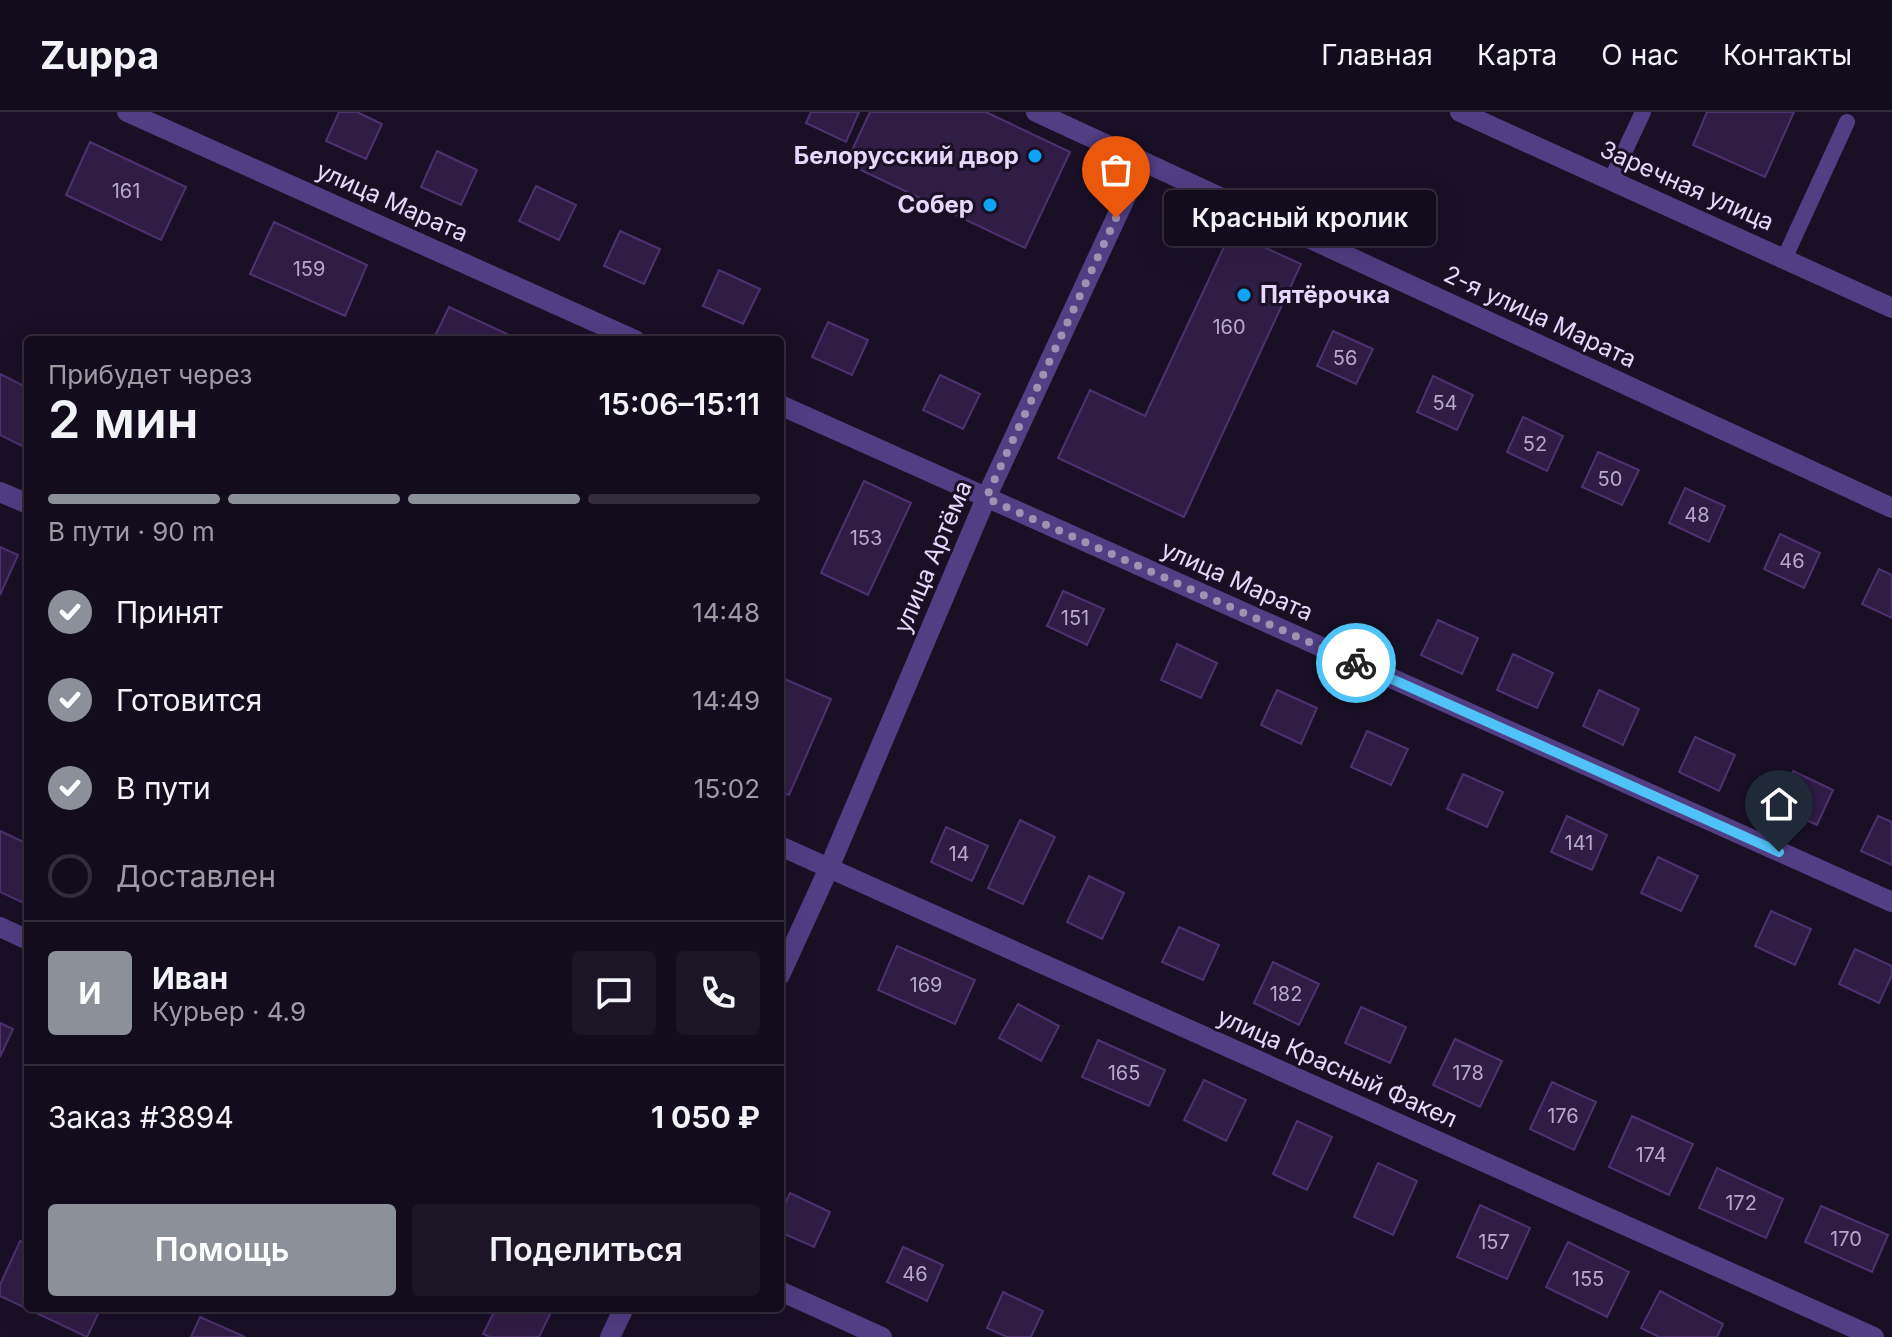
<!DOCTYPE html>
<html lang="ru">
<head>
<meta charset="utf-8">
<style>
  :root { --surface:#130c1c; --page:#1c1525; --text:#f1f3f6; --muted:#9d9ba3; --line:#322c3b; --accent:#8c9099 }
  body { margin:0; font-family:Inter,sans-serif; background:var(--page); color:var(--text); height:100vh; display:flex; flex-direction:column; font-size:30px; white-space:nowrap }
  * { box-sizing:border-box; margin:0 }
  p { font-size:26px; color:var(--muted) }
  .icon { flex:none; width:44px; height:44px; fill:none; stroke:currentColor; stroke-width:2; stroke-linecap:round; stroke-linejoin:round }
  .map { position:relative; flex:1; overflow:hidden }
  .side { position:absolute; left:24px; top:224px; width:760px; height:976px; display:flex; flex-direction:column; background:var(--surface); border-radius:8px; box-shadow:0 8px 32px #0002,0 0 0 2px var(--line) }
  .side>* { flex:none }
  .pin { position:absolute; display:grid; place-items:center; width:68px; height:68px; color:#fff; margin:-82px -34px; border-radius:50% 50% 50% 0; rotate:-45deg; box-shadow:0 0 8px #0007 }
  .pin .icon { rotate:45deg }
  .courier { position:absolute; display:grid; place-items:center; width:80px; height:80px; margin:-40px; border:6px solid #4fc3f7; border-radius:50%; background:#fff; color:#222; box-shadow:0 2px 10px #0007 }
  .bubble { position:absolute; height:56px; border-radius:8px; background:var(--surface); box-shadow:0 8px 32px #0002,0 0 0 2px var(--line); font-size:26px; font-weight:600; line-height:56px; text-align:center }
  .summary em { font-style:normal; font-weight:600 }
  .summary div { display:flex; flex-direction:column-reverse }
  .summary { display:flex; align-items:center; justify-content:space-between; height:136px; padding:0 24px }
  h1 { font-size:52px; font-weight:600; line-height:60px }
  .bar { display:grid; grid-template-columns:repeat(4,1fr); gap:12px 8px; align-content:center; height:96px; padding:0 24px }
  .bar i { height:10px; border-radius:6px; background:var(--line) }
  .bar .on { background:var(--accent) }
  .bar p { grid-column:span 4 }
  .line { display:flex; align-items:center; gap:20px; padding:0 24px; border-top:2px solid var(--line) }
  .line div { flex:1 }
  .round { display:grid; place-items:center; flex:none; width:84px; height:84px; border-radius:8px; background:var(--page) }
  ol { padding:0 24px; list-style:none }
  li { display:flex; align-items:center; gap:24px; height:88px }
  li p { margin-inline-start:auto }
  li .icon { padding:8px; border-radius:50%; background:var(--accent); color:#fff; stroke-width:4 }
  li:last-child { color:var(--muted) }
  li i { width:44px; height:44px; border:4px solid var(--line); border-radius:50% }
  .primary-button { display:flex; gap:16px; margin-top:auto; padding:16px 24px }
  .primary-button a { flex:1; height:92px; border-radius:8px; background:var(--accent); color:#fff; font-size:32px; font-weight:600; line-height:92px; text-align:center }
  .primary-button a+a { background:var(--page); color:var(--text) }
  header { display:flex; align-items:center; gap:48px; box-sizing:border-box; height:112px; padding:0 40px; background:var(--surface); border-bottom:2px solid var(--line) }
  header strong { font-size:38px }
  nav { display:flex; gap:44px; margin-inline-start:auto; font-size:28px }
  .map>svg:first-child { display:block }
  .building { fill:#301d46; stroke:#4d3171; stroke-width:2 }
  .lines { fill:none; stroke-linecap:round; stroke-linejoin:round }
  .service { stroke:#513e83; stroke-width:16 }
  .minor { stroke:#513e83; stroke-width:20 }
  .done { stroke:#9e91b2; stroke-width:8; stroke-dasharray:0 14.4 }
  .route { stroke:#4fc3f7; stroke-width:10 }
  .poi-dot { fill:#0da4f4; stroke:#191026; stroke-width:3 }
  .labels { text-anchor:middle; stroke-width:6; stroke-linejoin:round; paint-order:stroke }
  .number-label { font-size:20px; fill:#b8a8cf }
  .poi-label { font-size:24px; font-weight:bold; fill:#e5d7fd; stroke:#191026; text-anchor:end }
  .street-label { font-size:24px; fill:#e5d7fd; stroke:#191026 }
</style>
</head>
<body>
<header>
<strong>Zuppa</strong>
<nav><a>Главная</a><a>Карта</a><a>О нас</a><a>Контакты</a></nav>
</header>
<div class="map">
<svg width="1892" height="1225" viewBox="0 0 1892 1225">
  <rect width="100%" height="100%" fill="#191026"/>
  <!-- building -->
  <path class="building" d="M 339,0 L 357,0 L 382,12 L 366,47 L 326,29 Z
    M 811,0 L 859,0 L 846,30 L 806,11 Z
    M 870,0 L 986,0 L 1070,40 L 1025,136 L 846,51 Z
    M 1707,0 L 1794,0 L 1765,65 L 1693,33 Z
    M 90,30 L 186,75 L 161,128 L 66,83 Z
    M 437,39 L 477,58 L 461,93 L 421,75 Z
    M 536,74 L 576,93 L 559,128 L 519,109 Z
    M 274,110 L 367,153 L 345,204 L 250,162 Z
    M 620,119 L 660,137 L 644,172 L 604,154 Z
    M 1231,120 L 1301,152 L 1184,405 L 1058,346 L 1090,278 L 1145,304 Z
    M 719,158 L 760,177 L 743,212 L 703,194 Z
    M 449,195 L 520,228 L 433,228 Z
    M 828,210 L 868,228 L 852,263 L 812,245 Z
    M 1333,219 L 1373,237 L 1356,272 L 1317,254 Z
    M 0,262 L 28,276 L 28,337 L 0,323 Z
    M 940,263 L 980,282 L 963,317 L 923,298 Z
    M 1433,264 L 1473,283 L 1457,318 L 1417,300 Z
    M 1523,305 L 1563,324 L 1547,359 L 1507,340 Z
    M 1598,340 L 1639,358 L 1622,393 L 1582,375 Z
    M 864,369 L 911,391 L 868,483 L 821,461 Z
    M 1685,376 L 1725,394 L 1709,430 L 1669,411 Z
    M 1780,422 L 1820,441 L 1804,476 L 1764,457 Z
    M 0,435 L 18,443 L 0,483 Z
    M 1879,457 L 1892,463 L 1892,506 L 1862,492 Z
    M 1063,479 L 1104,497 L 1087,533 L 1047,514 Z
    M 1438,508 L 1478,526 L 1462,562 L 1421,543 Z
    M 1177,532 L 1217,551 L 1201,586 L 1161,568 Z
    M 1513,542 L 1553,561 L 1537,596 L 1497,578 Z
    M 780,565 L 831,587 L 789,683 L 780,679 Z
    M 1277,578 L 1317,596 L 1301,632 L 1261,613 Z
    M 1599,578 L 1639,597 L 1623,633 L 1583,614 Z
    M 1367,619 L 1408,637 L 1391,673 L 1351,655 Z
    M 1695,625 L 1735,643 L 1719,679 L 1679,660 Z
    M 1793,659 L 1833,678 L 1817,713 L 1777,695 Z
    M 1463,662 L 1503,680 L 1487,715 L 1447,697 Z
    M 1567,704 L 1607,723 L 1592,758 L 1551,740 Z
    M 1878,704 L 1892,710 L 1892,753 L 1861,739 Z
    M 1020,708 L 1055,725 L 1023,792 L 988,776 Z
    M 946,715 L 988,734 L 972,769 L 931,750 Z
    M 0,719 L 28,732 L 28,793 L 0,780 Z
    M 1658,745 L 1698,764 L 1681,799 L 1641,781 Z
    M 1089,764 L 1124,781 L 1102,827 L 1067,810 Z
    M 1771,799 L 1811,817 L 1795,853 L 1755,834 Z
    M 1179,815 L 1219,833 L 1203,868 L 1162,850 Z
    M 897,834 L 975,868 L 955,912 L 878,878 Z
    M 1855,837 L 1892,854 L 1892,863 L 1879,891 L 1839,872 Z
    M 1273,850 L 1319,872 L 1299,913 L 1254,891 Z
    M 1018,892 L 1059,914 L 1041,949 L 999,926 Z
    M 1361,895 L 1406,915 L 1390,951 L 1345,931 Z
    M 0,911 L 13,917 L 0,945 Z
    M 1455,927 L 1502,949 L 1480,995 L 1433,973 Z
    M 1098,928 L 1165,958 L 1149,994 L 1082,965 Z
    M 1204,968 L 1246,988 L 1226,1029 L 1184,1008 Z
    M 1552,970 L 1596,990 L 1574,1038 L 1530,1017 Z
    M 1632,1004 L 1693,1032 L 1669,1083 L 1609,1055 Z
    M 1297,1009 L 1332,1025 L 1307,1078 L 1273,1062 Z
    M 1378,1051 L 1417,1069 L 1393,1123 L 1354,1105 Z
    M 1717,1056 L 1783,1087 L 1766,1126 L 1699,1096 Z
    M 790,1081 L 830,1100 L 814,1135 L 780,1120 L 780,1103 Z
    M 1480,1093 L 1530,1116 L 1507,1167 L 1457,1145 Z
    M 1821,1094 L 1888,1123 L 1872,1160 L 1805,1130 Z
    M 20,1129 L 28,1133 L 28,1196 L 101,1196 L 87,1225 L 0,1184 L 0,1173 Z
    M 1568,1130 L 1629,1160 L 1607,1205 L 1546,1175 Z
    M 903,1135 L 943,1153 L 927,1189 L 887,1170 Z
    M 1660,1179 L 1723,1212 L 1717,1225 L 1659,1225 L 1641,1216 Z
    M 1003,1180 L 1043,1199 L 1031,1225 L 1007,1225 L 987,1216 Z
    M 496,1196 L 553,1196 L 539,1225 L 490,1225 L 483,1222 Z
    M 200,1205 L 245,1225 L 191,1225 Z"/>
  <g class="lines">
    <!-- service -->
    <path class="service" d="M 1611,68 L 1643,0
      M 1784,147 L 1847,10"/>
    <!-- minor -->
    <path class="minor" d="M 127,0 L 635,228
      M 1036,0 L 1892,396
      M 1460,0 L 1892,196
      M 780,293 L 1892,790
      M 0,380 L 28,392
      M 780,734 L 1874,1225
      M 0,815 L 28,828
      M 780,863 L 829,756 L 986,386 L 1142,50
      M 780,1179 L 882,1225
      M 610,1225 L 624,1196"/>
  </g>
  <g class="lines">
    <!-- done -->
    <path class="done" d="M 1116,106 L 986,386 L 1356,551"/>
    <!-- route -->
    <path class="route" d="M 1356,551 L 1779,740"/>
  </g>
  <!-- markers -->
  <g class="poi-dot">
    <circle cx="1035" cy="44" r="8"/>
    <circle cx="990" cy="93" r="8"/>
    <circle cx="1244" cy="183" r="8"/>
  </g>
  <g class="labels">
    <!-- number labels -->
    <g class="number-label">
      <text x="126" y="86">161</text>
      <text x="309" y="164">159</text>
      <text x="1229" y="222">160</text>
      <text x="1345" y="253">56</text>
      <text x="1445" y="298">54</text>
      <text x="1535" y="339">52</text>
      <text x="1610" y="374">50</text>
      <text x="1697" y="410">48</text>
      <text x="866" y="433">153</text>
      <text x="1792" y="456">46</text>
      <text x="1075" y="513">151</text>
      <text x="1579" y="738">141</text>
      <text x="959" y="749">14</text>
      <text x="926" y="880">169</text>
      <text x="1286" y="889">182</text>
      <text x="1124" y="968">165</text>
      <text x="1468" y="968">178</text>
      <text x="1563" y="1011">176</text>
      <text x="1651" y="1050">174</text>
      <text x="1741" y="1098">172</text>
      <text x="1846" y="1134">170</text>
      <text x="1494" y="1137">157</text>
      <text x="915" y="1169">46</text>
      <text x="1588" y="1174">155</text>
    </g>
    <!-- poi labels -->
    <g class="poi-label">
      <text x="1019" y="52">Белорусский двор</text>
      <text x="974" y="101">Собер</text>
      <text x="1260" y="191" text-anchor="start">Пятёрочка</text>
    </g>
    <!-- street labels -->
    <g class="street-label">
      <text transform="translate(1687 74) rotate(24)" y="8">Заречная улица</text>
      <text transform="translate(392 90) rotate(24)" y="8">улица Марата</text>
      <text transform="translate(1540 205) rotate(25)" y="8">2-я улица Марата</text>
      <text transform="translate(933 445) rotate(-67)" y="8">улица Артёма</text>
      <text transform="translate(1237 469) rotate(24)" y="8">улица Марата</text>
      <text transform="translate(1337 956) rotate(24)" y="8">улица Красный Факел</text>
    </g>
  </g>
</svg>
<div class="pin" style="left:1116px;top:106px;background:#ea580c"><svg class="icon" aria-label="bag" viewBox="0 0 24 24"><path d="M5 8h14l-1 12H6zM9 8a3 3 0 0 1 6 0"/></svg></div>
<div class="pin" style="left:1779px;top:740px;background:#1f2937"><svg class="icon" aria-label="home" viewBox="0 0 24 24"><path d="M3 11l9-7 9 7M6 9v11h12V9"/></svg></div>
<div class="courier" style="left:1356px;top:551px"><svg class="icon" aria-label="bike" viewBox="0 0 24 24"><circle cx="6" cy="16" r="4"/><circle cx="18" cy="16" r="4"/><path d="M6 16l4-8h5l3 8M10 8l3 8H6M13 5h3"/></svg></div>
<div class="bubble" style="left:1164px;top:78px;width:272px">Красный кролик</div>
<section class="side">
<div class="summary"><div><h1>2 мин</h1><p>Прибудет через</p></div><em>15:06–15:11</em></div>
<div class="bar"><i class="on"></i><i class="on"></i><i class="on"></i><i></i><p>В пути · 90 m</p></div>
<ol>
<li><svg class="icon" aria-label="check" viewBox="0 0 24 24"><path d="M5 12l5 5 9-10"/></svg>Принят<p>14:48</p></li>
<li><svg class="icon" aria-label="check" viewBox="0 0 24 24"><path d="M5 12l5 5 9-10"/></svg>Готовится<p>14:49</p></li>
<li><svg class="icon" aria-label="check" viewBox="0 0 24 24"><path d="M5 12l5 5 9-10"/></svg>В пути<p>15:02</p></li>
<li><i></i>Доставлен</li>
</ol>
<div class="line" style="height:144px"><b class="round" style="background:var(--accent);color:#fff">И</b><div><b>Иван</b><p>Курьер · 4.9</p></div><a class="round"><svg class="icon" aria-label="chat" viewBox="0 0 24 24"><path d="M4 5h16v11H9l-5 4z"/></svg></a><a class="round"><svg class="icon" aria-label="phone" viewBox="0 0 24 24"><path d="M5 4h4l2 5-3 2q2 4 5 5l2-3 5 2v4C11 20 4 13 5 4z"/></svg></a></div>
<div class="line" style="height:104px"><div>Заказ #3894</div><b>1 050 ₽</b></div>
<div class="primary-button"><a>Помощь</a><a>Поделиться</a></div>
</section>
</div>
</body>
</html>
